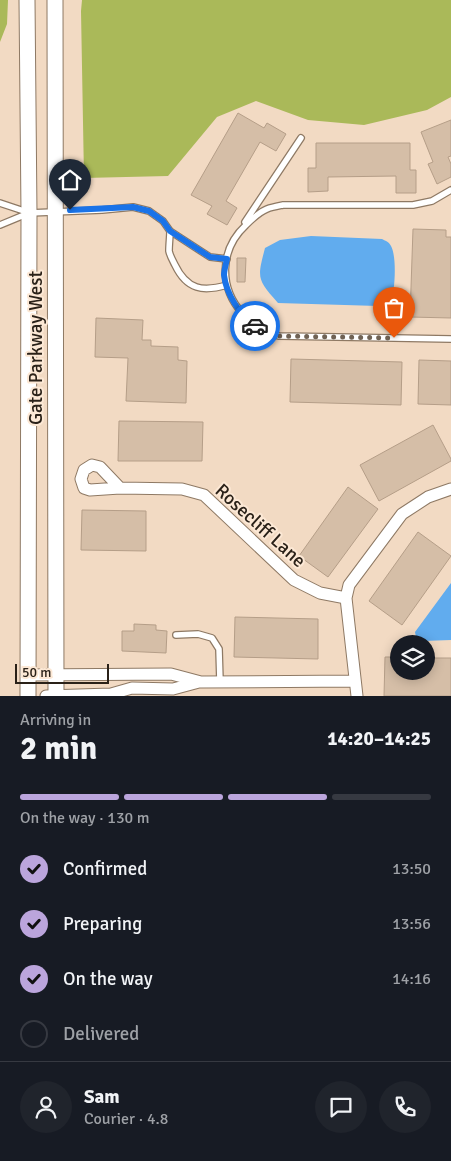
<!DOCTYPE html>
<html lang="en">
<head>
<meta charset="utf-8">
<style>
  :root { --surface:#171b24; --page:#20242c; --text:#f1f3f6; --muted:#9ea1a6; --line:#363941; --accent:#bba5dc }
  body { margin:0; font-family:Signika,sans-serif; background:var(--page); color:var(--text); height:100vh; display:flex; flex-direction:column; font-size:19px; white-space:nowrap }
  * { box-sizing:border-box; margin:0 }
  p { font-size:16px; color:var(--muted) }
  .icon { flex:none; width:28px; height:28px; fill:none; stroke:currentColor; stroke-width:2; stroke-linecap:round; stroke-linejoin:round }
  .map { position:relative; height:696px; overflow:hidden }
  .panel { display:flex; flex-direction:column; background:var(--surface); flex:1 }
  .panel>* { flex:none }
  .fabs { position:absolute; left:390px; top:635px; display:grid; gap:10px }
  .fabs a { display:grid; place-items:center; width:45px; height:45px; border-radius:50%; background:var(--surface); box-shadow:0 2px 12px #0003; font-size:25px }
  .scale { position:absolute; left:15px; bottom:12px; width:94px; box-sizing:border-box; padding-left:5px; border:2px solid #2a2118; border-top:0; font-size:14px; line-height:18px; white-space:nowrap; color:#2a2118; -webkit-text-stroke:4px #fce8d5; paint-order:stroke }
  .pin { position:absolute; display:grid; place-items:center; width:42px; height:42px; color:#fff; margin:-51px -21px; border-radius:50% 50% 50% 0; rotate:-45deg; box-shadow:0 0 5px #0007 }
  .pin .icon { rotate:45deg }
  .courier { position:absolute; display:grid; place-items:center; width:50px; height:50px; margin:-25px; border:4px solid #1a73e8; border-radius:50%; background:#fff; color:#222; box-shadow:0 1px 6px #0007 }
  .headline em { font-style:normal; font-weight:800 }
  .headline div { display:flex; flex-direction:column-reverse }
  .headline { display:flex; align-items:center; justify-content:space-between; height:85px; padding:0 20px }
  h1 { font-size:32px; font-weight:800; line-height:38px }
  .bar { display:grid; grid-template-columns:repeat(4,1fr); gap:8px 5px; align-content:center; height:60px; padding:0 20px }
  .bar i { height:6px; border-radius:4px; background:var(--line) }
  .bar .current { background:var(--accent) }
  .bar p { grid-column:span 4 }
  .line { display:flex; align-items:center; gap:12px; padding:0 20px; border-top:1px solid var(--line) }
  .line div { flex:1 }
  .round { display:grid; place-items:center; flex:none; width:52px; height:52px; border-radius:26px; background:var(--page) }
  ol { padding:0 20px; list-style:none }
  li { display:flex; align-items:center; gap:15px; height:55px }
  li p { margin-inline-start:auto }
  li .icon { padding:5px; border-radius:50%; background:var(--accent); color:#111; stroke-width:4 }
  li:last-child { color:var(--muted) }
  li i { width:28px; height:28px; border:2px solid var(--line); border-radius:50% }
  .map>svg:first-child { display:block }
  .forest { fill:#aab959 }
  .water { fill:#61acee }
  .building { fill:#d5bea7; stroke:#b59e88 }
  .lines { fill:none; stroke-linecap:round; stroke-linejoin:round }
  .service-casing { stroke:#8e7964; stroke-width:8 }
  .minor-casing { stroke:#8e7964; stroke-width:13 }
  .secondary-casing { stroke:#8e7964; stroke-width:17 }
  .service { stroke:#fff; stroke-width:5.5 }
  .minor { stroke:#fff; stroke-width:11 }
  .secondary { stroke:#fff; stroke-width:15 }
  .done { stroke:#706254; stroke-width:5; stroke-dasharray:0 9 }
  .route { stroke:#1a73e8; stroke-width:6 }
  .labels { text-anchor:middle; stroke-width:4; stroke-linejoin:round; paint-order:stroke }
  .street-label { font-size:19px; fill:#2a2118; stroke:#fce8d5 }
</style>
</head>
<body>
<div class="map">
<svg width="451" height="696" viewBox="0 0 451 696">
  <rect width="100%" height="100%" fill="#f2dac3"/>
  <!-- forest -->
  <path class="forest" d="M 0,0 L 8,0 L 7,24 L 0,42 Z
    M 82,0 L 451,0 L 451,97 L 427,110 L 364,125 L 308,120 L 256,101 L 217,117 L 168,176 L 84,178 L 81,11 Z"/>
  <!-- water -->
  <path class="water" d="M 311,236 L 382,239 C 386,241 389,242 391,246 C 397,257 395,290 391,302 L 378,306 L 278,303 C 257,279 257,279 265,248 L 280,240 Z
    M 451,583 L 451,640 L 423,641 L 416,637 L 415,632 Z"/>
  <!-- building -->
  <path class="building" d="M 238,113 L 264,128 L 267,123 L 286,134 L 276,151 L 260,142 L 226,201 L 237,208 L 227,225 L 207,214 L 212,206 L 191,195 Z
    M 451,120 L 451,156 L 448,157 L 451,164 L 451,177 L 437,184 L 428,164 L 433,162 L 421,132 Z
    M 316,143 L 410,143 L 410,170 L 416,170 L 416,193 L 396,193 L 396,176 L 328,177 L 328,191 L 308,192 L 308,168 L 316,168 Z
    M 413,229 L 446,230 L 446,237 L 451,237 L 451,318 L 410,317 Z
    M 237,258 L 246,258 L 245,282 L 237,282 Z
    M 96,318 L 143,320 L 142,340 L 151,340 L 151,346 L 178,347 L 178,360 L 187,361 L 186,403 L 126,401 L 128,358 L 95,357 Z
    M 291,359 L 402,362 L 401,405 L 290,402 Z
    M 419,360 L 451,361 L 451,405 L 418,404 Z
    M 119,421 L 203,422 L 202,461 L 118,461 Z
    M 433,425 L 451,459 L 451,461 L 379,501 L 360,465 Z
    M 348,487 L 378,509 L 328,577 L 299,556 Z
    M 82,510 L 146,511 L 146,551 L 81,550 Z
    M 418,532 L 451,556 L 402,625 L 369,601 Z
    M 235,617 L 318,619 L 318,659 L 234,657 Z
    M 134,624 L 156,625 L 156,630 L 167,631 L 166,653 L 122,651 L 122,631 L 134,631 Z
    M 385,657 L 399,657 L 399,671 L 426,671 L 426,658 L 451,658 L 451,696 L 384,696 Z"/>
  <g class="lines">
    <!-- service casing -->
    <g class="service-casing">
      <path id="service" d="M 451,190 L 432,201 L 413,205 L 283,205 C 278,206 272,207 267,209 C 259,212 252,219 246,225 C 219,250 219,288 243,314 C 249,321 255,328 264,332 C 268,334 274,334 279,336 L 451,339
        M 0,203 L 27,212
        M 245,222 L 301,138
        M 0,225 L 29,213 L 102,210 L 133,207 L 149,211 L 163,221 L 170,231 L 210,257 L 227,259
        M 170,231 C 170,237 169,244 169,251 C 170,256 173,261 175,265 C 187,290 203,292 227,285
        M 176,635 L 198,634 L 212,638 L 219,649 L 220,682"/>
    </g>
    <!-- minor casing -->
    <g class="minor-casing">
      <path id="minor" d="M 120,488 L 90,490 L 84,488 L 81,479 L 84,470 L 92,465 L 100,467 L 120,488 L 182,489 L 204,495 L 294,580 L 320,593 L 346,598
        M 28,675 L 171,674 L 201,682 L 355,681
        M 46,696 L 111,694 L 132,688 L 173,689 L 199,682
        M 357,696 L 346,598 L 349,585 L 402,514 L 428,497 L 451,489"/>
    </g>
    <!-- secondary casing -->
    <g class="secondary-casing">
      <path id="secondary" d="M 27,0 L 29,213 L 28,696
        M 55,0 L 56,696"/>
    </g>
    <!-- service -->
    <use href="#service" class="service"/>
    <!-- minor -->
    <use href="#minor" class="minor"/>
    <!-- secondary -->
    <use href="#secondary" class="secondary"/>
  </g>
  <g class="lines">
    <!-- done -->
    <path class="done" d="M 255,326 L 264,332 L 279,336 L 394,338"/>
    <!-- route -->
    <path class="route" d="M 70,210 L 133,207 L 149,211 L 163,221 L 170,231 L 210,257 L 227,259 C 226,264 224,270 224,275 C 226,294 240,315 255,326"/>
  </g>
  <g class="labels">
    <!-- street labels -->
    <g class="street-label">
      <text transform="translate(35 348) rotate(-90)" y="7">Gate Parkway West</text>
      <text transform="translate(261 525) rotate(42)" y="7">Rosecliff Lane</text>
    </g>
  </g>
</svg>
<div class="fabs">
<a><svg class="icon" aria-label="layers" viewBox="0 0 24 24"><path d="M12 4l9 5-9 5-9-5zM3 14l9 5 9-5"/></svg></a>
</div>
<div class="scale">50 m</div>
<div class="pin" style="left:394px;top:338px;background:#ea580c"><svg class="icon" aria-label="bag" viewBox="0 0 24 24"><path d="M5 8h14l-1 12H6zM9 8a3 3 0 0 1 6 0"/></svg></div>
<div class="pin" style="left:70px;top:210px;background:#1f2937"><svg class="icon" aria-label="home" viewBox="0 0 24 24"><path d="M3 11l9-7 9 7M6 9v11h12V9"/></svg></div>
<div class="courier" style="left:255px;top:326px"><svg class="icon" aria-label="car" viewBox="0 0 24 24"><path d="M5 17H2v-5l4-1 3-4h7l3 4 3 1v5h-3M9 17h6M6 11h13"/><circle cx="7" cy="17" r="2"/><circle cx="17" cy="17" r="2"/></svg></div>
</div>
<section class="panel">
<div class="headline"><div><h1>2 min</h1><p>Arriving in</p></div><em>14:20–14:25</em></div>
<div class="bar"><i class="current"></i><i class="current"></i><i class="current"></i><i></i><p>On the way · 130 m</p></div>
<ol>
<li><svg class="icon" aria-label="check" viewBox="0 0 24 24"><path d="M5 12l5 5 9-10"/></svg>Confirmed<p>13:50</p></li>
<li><svg class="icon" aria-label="check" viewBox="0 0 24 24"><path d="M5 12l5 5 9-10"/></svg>Preparing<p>13:56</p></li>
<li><svg class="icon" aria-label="check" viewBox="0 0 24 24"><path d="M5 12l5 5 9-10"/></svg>On the way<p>14:16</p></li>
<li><i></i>Delivered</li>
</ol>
<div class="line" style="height:90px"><a class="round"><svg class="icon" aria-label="person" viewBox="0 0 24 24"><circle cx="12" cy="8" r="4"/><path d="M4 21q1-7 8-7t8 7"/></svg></a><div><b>Sam</b><p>Courier · 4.8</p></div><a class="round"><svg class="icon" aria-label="chat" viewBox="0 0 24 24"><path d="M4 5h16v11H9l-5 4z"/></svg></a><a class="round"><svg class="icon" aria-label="phone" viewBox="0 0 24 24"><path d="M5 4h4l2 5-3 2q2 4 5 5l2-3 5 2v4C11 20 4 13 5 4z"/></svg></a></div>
</section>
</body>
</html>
